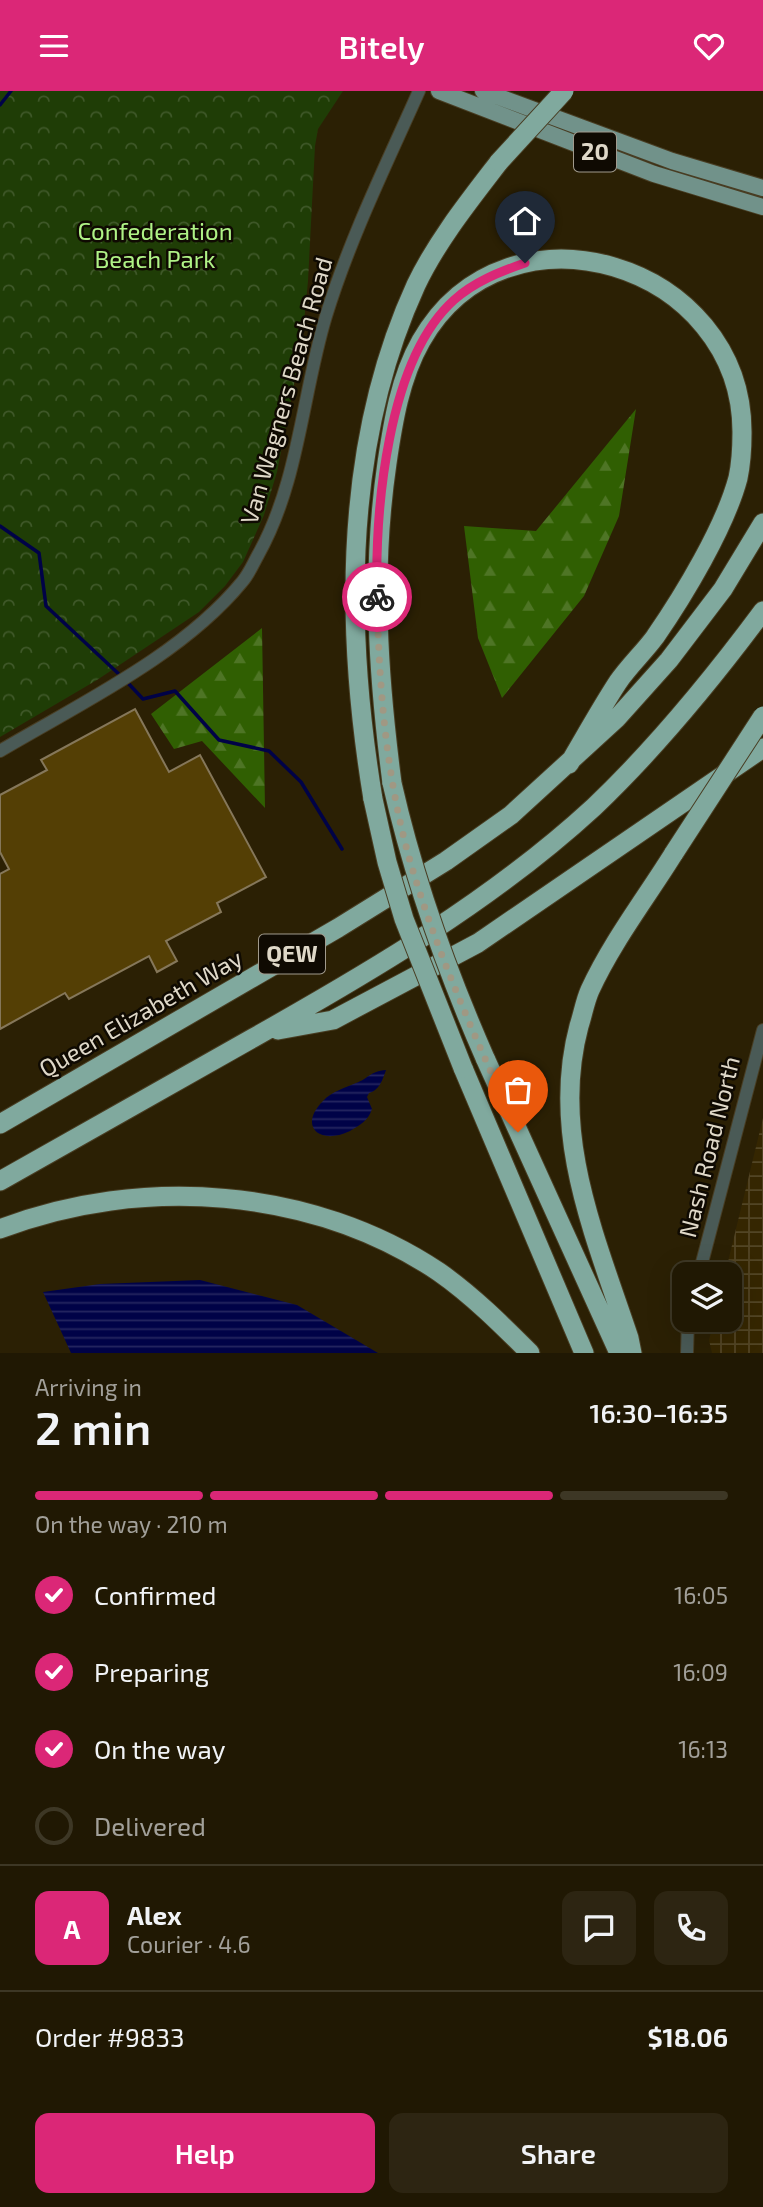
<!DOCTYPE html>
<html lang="en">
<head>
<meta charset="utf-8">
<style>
  :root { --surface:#201803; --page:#2d2512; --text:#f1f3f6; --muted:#a2a09a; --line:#3d3725; --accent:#db2777 }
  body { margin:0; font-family:"Exo 2",sans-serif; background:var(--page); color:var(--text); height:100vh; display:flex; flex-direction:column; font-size:26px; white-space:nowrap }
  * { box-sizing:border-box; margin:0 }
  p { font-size:23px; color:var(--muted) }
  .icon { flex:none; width:38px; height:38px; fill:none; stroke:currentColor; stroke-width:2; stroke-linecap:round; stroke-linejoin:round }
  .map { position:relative; height:1262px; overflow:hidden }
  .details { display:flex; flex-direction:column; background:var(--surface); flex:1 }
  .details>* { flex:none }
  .buttons { position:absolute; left:672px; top:1171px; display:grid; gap:14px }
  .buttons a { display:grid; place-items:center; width:70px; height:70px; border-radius:14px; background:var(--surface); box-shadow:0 7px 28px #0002,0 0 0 2px var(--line); font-size:35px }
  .pin { position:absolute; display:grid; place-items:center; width:60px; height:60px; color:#fff; margin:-72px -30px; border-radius:50% 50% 50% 0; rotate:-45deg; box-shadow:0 0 7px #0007 }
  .pin .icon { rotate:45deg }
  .courier { position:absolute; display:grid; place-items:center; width:70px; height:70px; margin:-35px; border:5px solid #db2777; border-radius:50%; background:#fff; color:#222; box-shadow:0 2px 9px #0007 }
  .summary em { font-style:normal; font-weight:600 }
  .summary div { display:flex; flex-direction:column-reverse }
  .summary { display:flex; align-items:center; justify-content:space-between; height:119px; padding:0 35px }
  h1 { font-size:46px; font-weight:600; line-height:52px }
  .bar { display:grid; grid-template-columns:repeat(4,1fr); gap:10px 7px; align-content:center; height:84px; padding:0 35px }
  .bar i { height:9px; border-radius:5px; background:var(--line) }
  .bar .selected { background:var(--accent) }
  .bar p { grid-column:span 4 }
  .line { display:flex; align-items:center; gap:18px; padding:0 35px; border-top:2px solid var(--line) }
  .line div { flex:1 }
  .round { display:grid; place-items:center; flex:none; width:74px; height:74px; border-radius:14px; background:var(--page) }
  ol { padding:0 35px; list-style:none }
  li { display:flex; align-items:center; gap:21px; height:77px }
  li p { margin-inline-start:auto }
  li .icon { padding:7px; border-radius:50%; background:var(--accent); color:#fff; stroke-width:4 }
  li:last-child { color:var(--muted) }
  li i { width:38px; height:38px; border:4px solid var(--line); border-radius:50% }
  .cta { display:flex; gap:14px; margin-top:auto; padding:14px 35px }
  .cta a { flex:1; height:80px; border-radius:14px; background:var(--accent); color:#fff; font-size:28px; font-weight:600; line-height:80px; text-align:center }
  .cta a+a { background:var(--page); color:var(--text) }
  header { display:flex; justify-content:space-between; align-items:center; height:91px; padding:0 35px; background:var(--accent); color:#fff; font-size:32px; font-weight:600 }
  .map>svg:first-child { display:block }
  .industrial { fill:url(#industrial-grid) }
  .forest { fill:url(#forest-firs) }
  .park { fill:url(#park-crowns) }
  .water { fill:url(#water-rules) }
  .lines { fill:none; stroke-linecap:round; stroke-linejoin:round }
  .stream { stroke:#000247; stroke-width:3.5 }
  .building { fill:#543f05; stroke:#85775a; stroke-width:2 }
  .tertiary-casing { stroke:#483d23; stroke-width:14 }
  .primary-casing { stroke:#483d23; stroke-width:18 }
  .motorway-casing { stroke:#483d23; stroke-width:21 }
  .tertiary { stroke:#4a5a56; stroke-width:12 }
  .primary { stroke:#71928a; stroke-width:16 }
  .motorway { stroke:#80a99e; stroke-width:19 }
  .motorway-bridge-casing { stroke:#483d23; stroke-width:21; stroke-linecap:butt }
  .motorway-bridge { stroke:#80a99e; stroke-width:19 }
  .done { stroke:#a09883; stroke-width:7; stroke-dasharray:0 12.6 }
  .route { stroke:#db2777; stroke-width:9 }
  .labels { text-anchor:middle; stroke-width:5; stroke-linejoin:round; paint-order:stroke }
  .shield { fill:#0f0a02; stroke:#a19a8d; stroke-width:2 }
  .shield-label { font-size:23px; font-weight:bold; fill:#dfd8c8 }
  .park-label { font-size:24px; fill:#aff286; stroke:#0f0a02 }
  .street-label { font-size:24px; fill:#dfd8c8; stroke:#0f0a02 }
</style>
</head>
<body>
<header><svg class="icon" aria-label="menu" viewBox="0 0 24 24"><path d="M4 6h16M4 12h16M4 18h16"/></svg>Bitely<svg class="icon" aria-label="heart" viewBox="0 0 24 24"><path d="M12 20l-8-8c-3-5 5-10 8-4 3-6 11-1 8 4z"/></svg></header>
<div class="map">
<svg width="763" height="1262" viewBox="0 0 763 1262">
  <defs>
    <pattern id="industrial-grid" width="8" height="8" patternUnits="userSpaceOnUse" patternTransform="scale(1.75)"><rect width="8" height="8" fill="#352601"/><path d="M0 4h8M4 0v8" fill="none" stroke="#524525"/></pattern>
    <pattern id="forest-firs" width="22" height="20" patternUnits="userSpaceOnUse" patternTransform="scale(1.75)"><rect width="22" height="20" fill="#305f02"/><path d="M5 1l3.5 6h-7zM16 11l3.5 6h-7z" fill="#4e7525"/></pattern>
    <pattern id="park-crowns" width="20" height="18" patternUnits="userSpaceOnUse" patternTransform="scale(1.75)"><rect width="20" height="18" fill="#1f3d06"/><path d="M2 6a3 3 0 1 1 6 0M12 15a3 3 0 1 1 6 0" fill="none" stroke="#3f5829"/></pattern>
    <pattern id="water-rules" width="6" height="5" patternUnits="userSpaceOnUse" patternTransform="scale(1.75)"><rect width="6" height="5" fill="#000247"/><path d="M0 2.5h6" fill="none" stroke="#252660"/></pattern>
  </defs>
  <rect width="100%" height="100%" fill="#2b2004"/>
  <!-- industrial -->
  <path class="industrial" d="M 763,1027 L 763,1262 L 712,1262 L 709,1249 L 714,1229 L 730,1228 L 730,1183 L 725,1183 Z"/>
  <!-- forest -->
  <path class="forest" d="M 636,318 L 619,425 L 584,505 L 502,607 L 478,547 L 464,435 L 536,440 Z
    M 262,537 L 265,717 L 202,650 L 174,658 L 151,623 Z"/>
  <!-- park -->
  <path class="park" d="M 0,0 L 343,0 L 318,38 L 315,55 L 308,190 L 302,252 L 277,381 L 264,424 L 243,471 L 225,495 L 199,521 L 97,589 L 0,646 Z"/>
  <!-- water -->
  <path class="water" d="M 386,979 C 383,988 379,1000 369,1002 L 367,1006 L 372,1018 C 368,1030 360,1034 350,1040 C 319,1055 298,1035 323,1010 C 332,1000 345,997 356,992 C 368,988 370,980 386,979 Z
    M 200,1189 L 297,1214 L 378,1262 L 71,1262 L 43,1201 L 100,1193 Z"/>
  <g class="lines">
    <!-- stream -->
    <path class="stream" d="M 0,14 L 11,0
      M 0,435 L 39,462 L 46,515 L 122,586
      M 127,591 L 143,608 L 175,600 L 219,649 L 269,660 L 301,691 L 342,758"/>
  </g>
  <!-- building -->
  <path class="building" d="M 135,618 L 169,681 L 200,664 L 266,786 L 217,812 L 221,821 L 166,850 L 177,870 L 157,881 L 149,865 L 69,908 L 65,902 L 0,938 L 0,783 L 9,778 L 0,761 L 0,704 L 47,679 L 41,669 Z"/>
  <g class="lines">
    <!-- tertiary casing -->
    <g class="tertiary-casing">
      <path id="tertiary" d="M 0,660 C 81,612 182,564 242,491 C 249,483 253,473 258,464 C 299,391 302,304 326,225 C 350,147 386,74 419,0
        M 699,1183 L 763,939
        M 687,1262 L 688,1228"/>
    </g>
    <!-- primary casing -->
    <g class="primary-casing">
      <path id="primary" d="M 439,0 L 654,83 L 763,116
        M 483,0 L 672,70 L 763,97"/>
    </g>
    <!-- motorway casing -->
    <g class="motorway-casing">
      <path id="motorway" d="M 392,692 C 378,584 371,481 387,372 C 393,331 400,287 421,250 C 507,99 743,173 742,342 C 742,357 741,373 738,387 C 725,436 684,504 655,546 C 644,561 629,575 618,591 C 601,617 585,646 569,673
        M 373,708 C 345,539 343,353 416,194 C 437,150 469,110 499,71
        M 278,939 L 333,929 L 478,852 L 763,657
        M 485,967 L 619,1262
        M 463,977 L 584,1262
        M 0,1033 L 338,837 L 446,770 L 511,724 L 617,627 L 669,569 L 723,498 L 763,432
        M 0,1090 C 84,1042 169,995 253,947 C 372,880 493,809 594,716 C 657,656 711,590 763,520
        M 0,1138 C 141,1084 312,1096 439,1181 C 472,1204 502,1234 530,1262
        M 632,1262 L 629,1247 C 595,1145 550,1043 579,935 C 583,923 585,910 590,899 C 612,851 646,807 674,762"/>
    </g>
    <!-- tertiary -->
    <use href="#tertiary" class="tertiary"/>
    <!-- primary -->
    <use href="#primary" class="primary"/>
    <!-- motorway -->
    <use href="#motorway" class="motorway"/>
    <!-- motorway-bridge casing -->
    <g class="motorway-bridge-casing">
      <path id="motorway-bridge" d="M 499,71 L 564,0
        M 392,692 C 414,789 445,876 485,967
        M 373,708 L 387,771 L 404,828 L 463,977
        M 674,762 L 763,625"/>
    </g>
    <!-- motorway-bridge -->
    <use href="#motorway-bridge" class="motorway-bridge"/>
  </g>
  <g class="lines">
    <!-- done -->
    <path class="done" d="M 377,506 C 379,591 385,676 407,759 C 434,857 476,948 518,1041"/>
    <!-- route -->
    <path class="route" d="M 377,506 C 375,419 387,269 454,209 C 474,191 499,181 525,172"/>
  </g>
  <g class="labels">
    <!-- shield labels -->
    <g class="shield">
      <rect x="574" y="41.5" width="42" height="39" rx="5"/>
      <rect x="259" y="843.5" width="66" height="39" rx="5"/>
    </g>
    <g class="shield-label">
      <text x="595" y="69">20</text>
      <text x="292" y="871">QEW</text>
    </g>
    <!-- park labels -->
    <g class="park-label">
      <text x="155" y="149">Confederation<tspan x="155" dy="28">Beach Park</tspan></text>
    </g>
    <!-- street labels -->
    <g class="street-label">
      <text transform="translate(287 300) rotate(-74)" y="8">Van Wagners Beach Road</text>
      <text transform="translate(141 923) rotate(-30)" y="8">Queen Elizabeth Way</text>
      <text transform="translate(710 1056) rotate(-76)" y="8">Nash Road North</text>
    </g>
  </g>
</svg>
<div class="buttons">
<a><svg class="icon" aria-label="layers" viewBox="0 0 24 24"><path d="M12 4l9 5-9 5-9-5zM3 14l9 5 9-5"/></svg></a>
</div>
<div class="pin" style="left:518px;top:1041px;background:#ea580c"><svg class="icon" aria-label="bag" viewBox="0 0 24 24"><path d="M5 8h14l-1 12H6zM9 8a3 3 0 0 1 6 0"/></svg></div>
<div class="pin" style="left:525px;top:172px;background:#1f2937"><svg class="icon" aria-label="home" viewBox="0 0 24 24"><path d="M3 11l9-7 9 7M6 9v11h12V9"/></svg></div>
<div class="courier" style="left:377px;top:506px"><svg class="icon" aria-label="bike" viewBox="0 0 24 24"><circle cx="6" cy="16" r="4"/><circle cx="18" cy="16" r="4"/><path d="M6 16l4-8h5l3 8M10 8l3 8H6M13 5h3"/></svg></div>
</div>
<section class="details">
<div class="summary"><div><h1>2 min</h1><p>Arriving in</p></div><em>16:30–16:35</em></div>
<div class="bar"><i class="selected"></i><i class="selected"></i><i class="selected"></i><i></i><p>On the way · 210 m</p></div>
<ol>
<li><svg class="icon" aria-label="check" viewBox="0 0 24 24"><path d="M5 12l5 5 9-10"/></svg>Confirmed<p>16:05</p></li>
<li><svg class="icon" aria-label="check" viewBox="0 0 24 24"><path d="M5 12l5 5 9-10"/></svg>Preparing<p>16:09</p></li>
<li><svg class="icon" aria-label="check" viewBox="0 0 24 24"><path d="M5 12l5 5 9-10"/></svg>On the way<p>16:13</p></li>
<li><i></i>Delivered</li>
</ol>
<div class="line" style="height:126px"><b class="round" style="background:var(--accent);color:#fff">A</b><div><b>Alex</b><p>Courier · 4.6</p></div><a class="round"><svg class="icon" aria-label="chat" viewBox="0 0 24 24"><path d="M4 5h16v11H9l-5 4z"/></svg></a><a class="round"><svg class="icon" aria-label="phone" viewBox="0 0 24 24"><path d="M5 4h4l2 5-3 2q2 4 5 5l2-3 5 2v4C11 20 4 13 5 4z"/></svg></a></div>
<div class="line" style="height:91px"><div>Order #9833</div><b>$18.06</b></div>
<div class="cta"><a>Help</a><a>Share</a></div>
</section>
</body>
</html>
